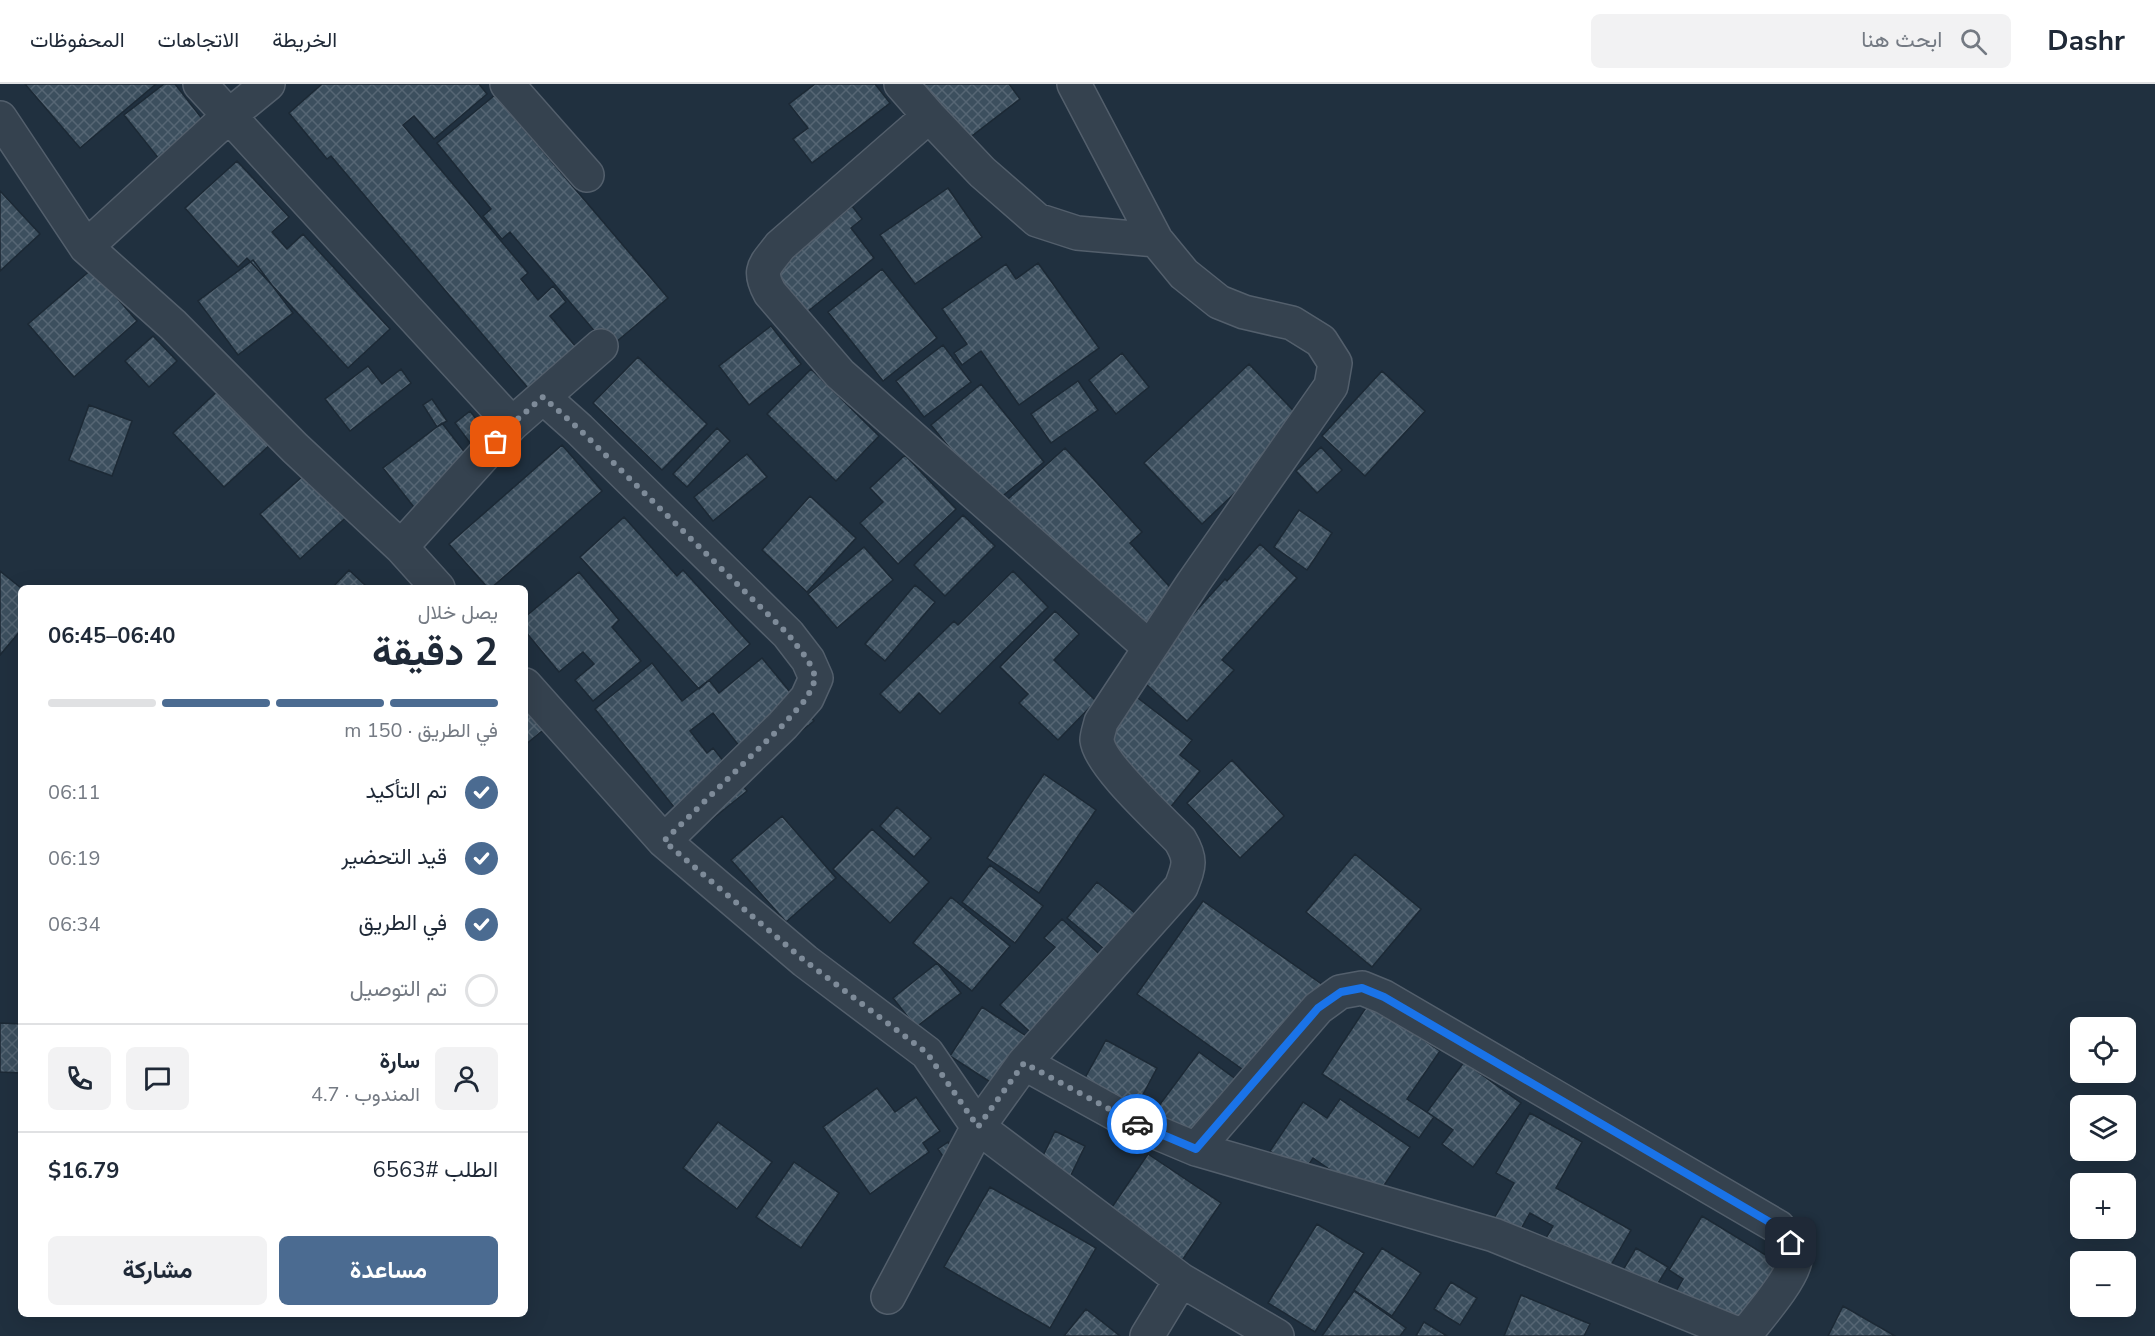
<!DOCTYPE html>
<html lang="ar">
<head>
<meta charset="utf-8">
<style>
  :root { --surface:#fff; --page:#f2f2f3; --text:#1f2937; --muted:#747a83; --line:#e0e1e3; --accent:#4b6b91 }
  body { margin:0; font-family:"Nunito Sans",Vazirmatn,sans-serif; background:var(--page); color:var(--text); direction:rtl; height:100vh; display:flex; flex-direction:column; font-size:22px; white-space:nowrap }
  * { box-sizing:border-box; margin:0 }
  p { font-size:20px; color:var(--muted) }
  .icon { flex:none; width:33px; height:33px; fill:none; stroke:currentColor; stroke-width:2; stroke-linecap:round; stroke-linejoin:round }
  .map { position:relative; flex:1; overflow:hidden; direction:ltr }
  .details { position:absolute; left:18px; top:501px; width:510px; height:732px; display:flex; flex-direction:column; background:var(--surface); border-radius:9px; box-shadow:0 6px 24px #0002; direction:rtl }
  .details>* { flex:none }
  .buttons { position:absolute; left:2070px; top:933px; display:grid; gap:12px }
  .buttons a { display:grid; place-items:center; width:66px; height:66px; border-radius:9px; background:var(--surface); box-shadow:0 6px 24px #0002; font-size:30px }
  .pin { position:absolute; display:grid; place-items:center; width:51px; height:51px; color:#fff; margin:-26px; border-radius:12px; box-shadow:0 3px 9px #0006 }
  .courier { position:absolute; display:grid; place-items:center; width:60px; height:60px; margin:-30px; border:4px solid #1a73e8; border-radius:50%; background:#fff; color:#222; box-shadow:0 2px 8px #0007 }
  .summary em { font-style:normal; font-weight:700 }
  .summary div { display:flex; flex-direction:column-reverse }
  .summary { display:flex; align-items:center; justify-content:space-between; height:102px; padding:0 30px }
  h1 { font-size:39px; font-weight:700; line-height:45px }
  .bar { display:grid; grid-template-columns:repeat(4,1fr); gap:9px 6px; align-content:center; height:72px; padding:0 30px }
  .bar i { height:8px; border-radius:4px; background:var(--line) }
  .bar .current { background:var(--accent) }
  .bar p { grid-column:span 4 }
  .line { display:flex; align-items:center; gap:15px; padding:0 30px; border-top:2px solid var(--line) }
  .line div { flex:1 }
  .round { display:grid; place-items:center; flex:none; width:63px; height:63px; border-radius:9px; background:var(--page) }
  ol { padding:0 30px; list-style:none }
  li { display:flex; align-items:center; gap:18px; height:66px }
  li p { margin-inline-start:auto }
  li .icon { padding:6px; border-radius:50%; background:var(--accent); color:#fff; stroke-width:4 }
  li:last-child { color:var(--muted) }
  li i { width:33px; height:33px; border:3px solid var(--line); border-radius:50% }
  .action { display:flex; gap:12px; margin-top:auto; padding:12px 30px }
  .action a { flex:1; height:69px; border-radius:9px; background:var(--accent); color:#fff; font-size:24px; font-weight:700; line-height:69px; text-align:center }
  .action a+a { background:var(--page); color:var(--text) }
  header { display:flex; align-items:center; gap:36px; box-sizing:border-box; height:84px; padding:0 30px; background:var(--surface); border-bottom:2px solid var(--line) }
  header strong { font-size:28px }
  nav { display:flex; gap:33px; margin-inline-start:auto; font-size:21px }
  .search { width:420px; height:54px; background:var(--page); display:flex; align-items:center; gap:15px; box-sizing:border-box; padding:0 21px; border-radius:9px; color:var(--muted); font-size:22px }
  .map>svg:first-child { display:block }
  .building { fill:url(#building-cross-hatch); stroke:#1c2935; stroke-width:1.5 }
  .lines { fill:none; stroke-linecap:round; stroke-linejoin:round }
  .street-casing { stroke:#535f6c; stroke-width:36 }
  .street { stroke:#35424f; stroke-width:33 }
  .done { stroke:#7e8b99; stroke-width:6; stroke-dasharray:0 10.8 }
  .route { stroke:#1a73e8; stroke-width:8 }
</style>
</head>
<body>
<header>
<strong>Dashr</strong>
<div class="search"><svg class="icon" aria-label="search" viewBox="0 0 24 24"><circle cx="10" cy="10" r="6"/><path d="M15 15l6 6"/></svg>ابحث هنا</div>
<nav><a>الخريطة</a><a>الاتجاهات</a><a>المحفوظات</a></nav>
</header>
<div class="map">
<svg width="2155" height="1252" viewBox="0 0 2155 1252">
  <defs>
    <pattern id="building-cross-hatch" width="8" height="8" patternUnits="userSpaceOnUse" patternTransform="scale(1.5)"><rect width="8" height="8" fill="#3c4f5e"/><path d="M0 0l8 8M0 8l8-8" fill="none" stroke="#566674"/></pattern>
  </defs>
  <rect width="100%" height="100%" fill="#20303f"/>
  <!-- building -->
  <path class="building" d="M 25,0 L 156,0 L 80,64 Z
    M 164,0 L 175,0 L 221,59 L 175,95 L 124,31 Z
    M 322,0 L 479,0 L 487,10 L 434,55 L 414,32 L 403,41 L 528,189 L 521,195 L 538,216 L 553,202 L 566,218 L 550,232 L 587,276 L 539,317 L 331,72 L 327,75 L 289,29 Z
    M 815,0 L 875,0 L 890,19 L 812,79 L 793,55 L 808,44 L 789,20 Z
    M 918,0 L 1009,0 L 1020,15 L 964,58 Z
    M 495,11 L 668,214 L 609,264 L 510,148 L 502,155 L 483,132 L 491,125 L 437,59 Z
    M 237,77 L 289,133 L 272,148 L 287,165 L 303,150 L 390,245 L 348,284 L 247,174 L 238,183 L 185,124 Z
    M 948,104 L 982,153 L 915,200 L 880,151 Z
    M 0,107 L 40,150 L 0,187 Z
    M 852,122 L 862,135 L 851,144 L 874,174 L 807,228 L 764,176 L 830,123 L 838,134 Z
    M 253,176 L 293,229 L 238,271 L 198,217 Z
    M 1038,179 L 1099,264 L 1019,321 L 981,267 L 962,281 L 954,269 L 967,260 L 942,225 L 1006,180 L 1016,195 Z
    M 92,185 L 137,237 L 74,293 L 28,240 Z
    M 882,185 L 937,254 L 883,297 L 828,228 Z
    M 771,242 L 801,280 L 749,321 L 719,282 Z
    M 153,252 L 177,277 L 149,303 L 125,277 Z
    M 943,261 L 971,298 L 924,333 L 896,297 Z
    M 1122,269 L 1149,303 L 1116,330 L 1089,296 Z
    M 638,273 L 707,340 L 662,386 L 593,319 Z
    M 1249,280 L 1307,341 L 1202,440 L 1144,379 Z
    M 368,282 L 382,300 L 401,285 L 411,299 L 350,347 L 325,315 Z
    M 811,285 L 879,352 L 836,397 L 767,330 Z
    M 1382,287 L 1425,327 L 1365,392 L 1322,352 Z
    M 1078,297 L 1098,326 L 1051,359 L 1031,330 Z
    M 981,300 L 1044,378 L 994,419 L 931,341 Z
    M 223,302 L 274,357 L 224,403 L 173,349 Z
    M 432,315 L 447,337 L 437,343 L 423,321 Z
    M 89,321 L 132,337 L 112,392 L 69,376 Z
    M 470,327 L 499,365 L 483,376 L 455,339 Z
    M 442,339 L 483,392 L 425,437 L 383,384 Z
    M 717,344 L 730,357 L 687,403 L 673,390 Z
    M 562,361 L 602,407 L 491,504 L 488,504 L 449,460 Z
    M 1321,363 L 1342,386 L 1317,409 L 1296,387 Z
    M 1065,364 L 1142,448 L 1130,459 L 1178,512 L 1123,562 L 998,424 Z
    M 747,370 L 767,393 L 713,437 L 694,413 Z
    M 905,371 L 956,425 L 898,480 L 860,439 L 883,418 L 870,404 Z
    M 312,384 L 352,428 L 300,475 L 260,430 Z
    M 810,412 L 856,454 L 807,508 L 762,466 Z
    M 1299,426 L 1332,449 L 1307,486 L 1274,463 Z
    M 963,431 L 995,462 L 945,512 L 914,481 Z
    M 624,433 L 677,492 L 683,486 L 750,560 L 699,605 L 580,473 Z
    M 1260,460 L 1297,494 L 1222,576 L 1234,586 L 1187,637 L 1137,592 L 1225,495 L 1227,497 Z
    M 864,463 L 893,496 L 837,544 L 808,510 Z
    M 349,486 L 368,504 L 332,504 Z
    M 0,487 L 21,504 L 21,546 L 0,571 Z
    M 1013,487 L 1048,523 L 940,630 L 919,609 L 900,629 L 880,610 L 954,537 L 958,541 Z
    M 579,488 L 619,536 L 612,543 L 641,577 L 593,617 L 575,596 L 594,580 L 583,568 L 559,588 L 525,547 L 525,533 Z
    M 915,501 L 935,518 L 885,577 L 865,560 Z
    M 1055,527 L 1079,550 L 1054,576 L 1096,617 L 1058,656 L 1019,619 L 1028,610 L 1000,583 Z
    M 762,574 L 814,637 L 756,683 L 713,629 L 690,647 L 707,669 L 713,664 L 747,707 L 695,749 L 595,625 L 652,579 L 682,617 L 709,596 L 719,609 Z
    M 525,605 L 553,638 L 525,661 Z
    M 1134,611 L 1192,656 L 1180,671 L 1200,687 L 1169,725 L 1092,663 Z
    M 1232,676 L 1284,732 L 1240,774 L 1187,719 Z
    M 1044,690 L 1096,726 L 1039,809 L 987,774 Z
    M 897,723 L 931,754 L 914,773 L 880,742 Z
    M 782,732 L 836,794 L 786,838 L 731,776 Z
    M 872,745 L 929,798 L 890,839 L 833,785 Z
    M 1355,770 L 1421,825 L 1372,883 L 1306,828 Z
    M 990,781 L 1043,822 L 1015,859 L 962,818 Z
    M 1097,798 L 1146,838 L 1115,874 L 1067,834 Z
    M 951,813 L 1010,862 L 972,907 L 913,859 Z
    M 1203,817 L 1330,906 L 1263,1000 L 1137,910 Z
    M 1062,835 L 1115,885 L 1038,955 L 1000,921 L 1055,863 L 1044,854 Z
    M 937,879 L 961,909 L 916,943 L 893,914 Z
    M 1369,919 L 1440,967 L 1407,1015 L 1434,1033 L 1419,1054 L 1322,990 Z
    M 982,923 L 1049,967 L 1018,1016 L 950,972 Z
    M 0,939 L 21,940 L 21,989 L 0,988 Z
    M 1106,956 L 1157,984 L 1132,1031 L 1080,1003 Z
    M 1199,968 L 1253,1008 L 1208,1067 L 1155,1027 Z
    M 1464,978 L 1521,1019 L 1473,1083 L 1442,1060 L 1453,1046 L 1427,1028 Z
    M 877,1004 L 895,1028 L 916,1013 L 940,1047 L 923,1059 L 929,1068 L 870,1110 L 823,1043 Z
    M 1340,1015 L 1410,1063 L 1374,1116 L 1313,1074 L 1303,1089 L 1270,1067 L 1303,1018 L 1327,1034 Z
    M 1530,1029 L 1582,1058 L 1556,1104 L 1631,1146 L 1599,1202 L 1538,1168 L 1553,1142 L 1530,1129 L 1513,1159 L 1488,1145 L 1514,1099 L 1496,1089 Z
    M 718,1038 L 772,1078 L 737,1125 L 683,1084 Z
    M 1055,1047 L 1085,1062 L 1069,1095 L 1039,1080 Z
    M 948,1058 L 960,1077 L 950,1083 L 938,1065 Z
    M 1148,1070 L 1221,1119 L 1179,1181 L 1106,1132 Z
    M 794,1078 L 839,1109 L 801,1164 L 756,1133 Z
    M 990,1103 L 1096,1164 L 1050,1244 L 944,1183 Z
    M 1702,1132 L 1800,1192 L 1751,1247 L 1671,1216 L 1683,1195 L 1669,1186 Z
    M 1317,1140 L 1364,1169 L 1315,1248 L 1268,1219 Z
    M 1382,1164 L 1421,1189 L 1392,1232 L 1354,1206 Z
    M 1636,1164 L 1668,1183 L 1650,1212 L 1619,1193 Z
    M 1451,1198 L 1477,1214 L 1460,1241 L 1434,1225 Z
    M 1354,1207 L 1406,1244 L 1400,1252 L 1322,1252 Z
    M 1521,1211 L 1590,1240 L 1584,1252 L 1504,1252 Z
    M 1843,1222 L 1895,1252 L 1828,1252 Z
    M 1086,1225 L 1120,1252 L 1064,1252 Z
    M 1424,1238 L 1447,1252 L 1416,1252 Z"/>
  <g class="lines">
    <!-- street casing -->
    <g class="street-casing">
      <path id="street" d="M 200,0 L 512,340
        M 507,0 L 587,91
        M 901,0 L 929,32 L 982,88 L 1037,136 L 1077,149 L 1156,156
        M 929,32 L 780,162 C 765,182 757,185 770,209 L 840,290 L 1150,564
        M 0,34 L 86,163 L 173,241 L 295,364 L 401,463 L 438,504
        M 86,163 L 230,31 L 268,0
        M 543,313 L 579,345 L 788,550 L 808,576 L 816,594 L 807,614 L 783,641 L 664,757
        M 401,463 L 512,340 L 601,262
        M 525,601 L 664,757 L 805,877 L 927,969 L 978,1043 L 1181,1196 L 1277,1252
        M 1024,979 L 1127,1036 L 1196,1065 L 1494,1151 L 1743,1252
        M 1196,1065 L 1318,924 L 1340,908 L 1362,904 L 1384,913 L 1778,1143 C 1786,1152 1796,1163 1795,1176 C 1792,1196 1757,1235 1744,1252
        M 888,1213 L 978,1043 L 1024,979 L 1181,803 C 1189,782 1192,776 1180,756 C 1162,737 1099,680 1097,656 C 1097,651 1100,643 1101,638 L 1193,499 L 1331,302 L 1335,279 L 1321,257 L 1292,239 L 1244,228 L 1219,218 L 1184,190 L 1156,156 L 1074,0
        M 1147,1252 L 1181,1196"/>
    </g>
    <!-- street -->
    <use href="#street" class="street"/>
  </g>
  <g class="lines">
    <!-- done -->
    <path class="done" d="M 496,358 L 512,340 L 543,313 L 579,345 L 788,550 L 808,576 L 816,594 L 807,614 L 783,641 L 664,757 L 805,877 L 927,969 L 978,1043 L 1024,979 L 1137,1040"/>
    <!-- route -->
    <path class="route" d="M 1137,1040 L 1196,1065 L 1318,924 L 1341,908 L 1362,904 L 1384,913 L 1778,1143 L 1791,1159"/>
  </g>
</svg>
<div class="buttons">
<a><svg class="icon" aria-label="locate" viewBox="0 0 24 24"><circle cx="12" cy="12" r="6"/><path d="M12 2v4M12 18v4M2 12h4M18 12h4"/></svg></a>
<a><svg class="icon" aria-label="layers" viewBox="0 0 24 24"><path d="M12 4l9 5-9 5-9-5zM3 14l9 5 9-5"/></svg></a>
<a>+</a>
<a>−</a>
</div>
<div class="pin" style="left:496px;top:358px;background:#ea580c"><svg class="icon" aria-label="bag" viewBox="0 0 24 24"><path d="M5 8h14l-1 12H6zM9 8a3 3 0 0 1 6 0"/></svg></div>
<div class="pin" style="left:1791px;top:1159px;background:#1f2937"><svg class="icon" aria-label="home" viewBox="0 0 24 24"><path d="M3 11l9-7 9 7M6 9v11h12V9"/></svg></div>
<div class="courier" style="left:1137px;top:1040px"><svg class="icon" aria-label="car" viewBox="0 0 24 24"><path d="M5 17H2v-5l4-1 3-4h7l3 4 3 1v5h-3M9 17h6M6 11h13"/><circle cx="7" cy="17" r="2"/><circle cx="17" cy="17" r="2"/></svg></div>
<section class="details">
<div class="summary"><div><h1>2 دقيقة</h1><p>يصل خلال</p></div><em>06:40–06:45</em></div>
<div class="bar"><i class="current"></i><i class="current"></i><i class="current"></i><i></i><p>في الطريق · 150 m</p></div>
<ol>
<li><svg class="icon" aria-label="check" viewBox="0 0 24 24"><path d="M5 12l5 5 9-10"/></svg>تم التأكيد<p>06:11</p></li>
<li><svg class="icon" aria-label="check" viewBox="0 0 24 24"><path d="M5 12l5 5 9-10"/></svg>قيد التحضير<p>06:19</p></li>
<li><svg class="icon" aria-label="check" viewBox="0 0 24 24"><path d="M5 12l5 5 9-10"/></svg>في الطريق<p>06:34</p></li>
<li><i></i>تم التوصيل</li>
</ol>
<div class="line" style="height:108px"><a class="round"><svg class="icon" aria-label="person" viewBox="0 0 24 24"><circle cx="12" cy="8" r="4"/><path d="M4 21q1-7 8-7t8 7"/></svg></a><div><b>سارة</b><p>المندوب · 4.7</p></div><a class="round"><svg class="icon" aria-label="chat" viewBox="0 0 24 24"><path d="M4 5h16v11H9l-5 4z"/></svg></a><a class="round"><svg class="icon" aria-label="phone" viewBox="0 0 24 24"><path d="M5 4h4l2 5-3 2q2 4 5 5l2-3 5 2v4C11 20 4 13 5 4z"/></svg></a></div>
<div class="line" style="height:78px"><div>الطلب #6563</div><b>$16.79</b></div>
<div class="action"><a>مساعدة</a><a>مشاركة</a></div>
</section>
</div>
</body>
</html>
